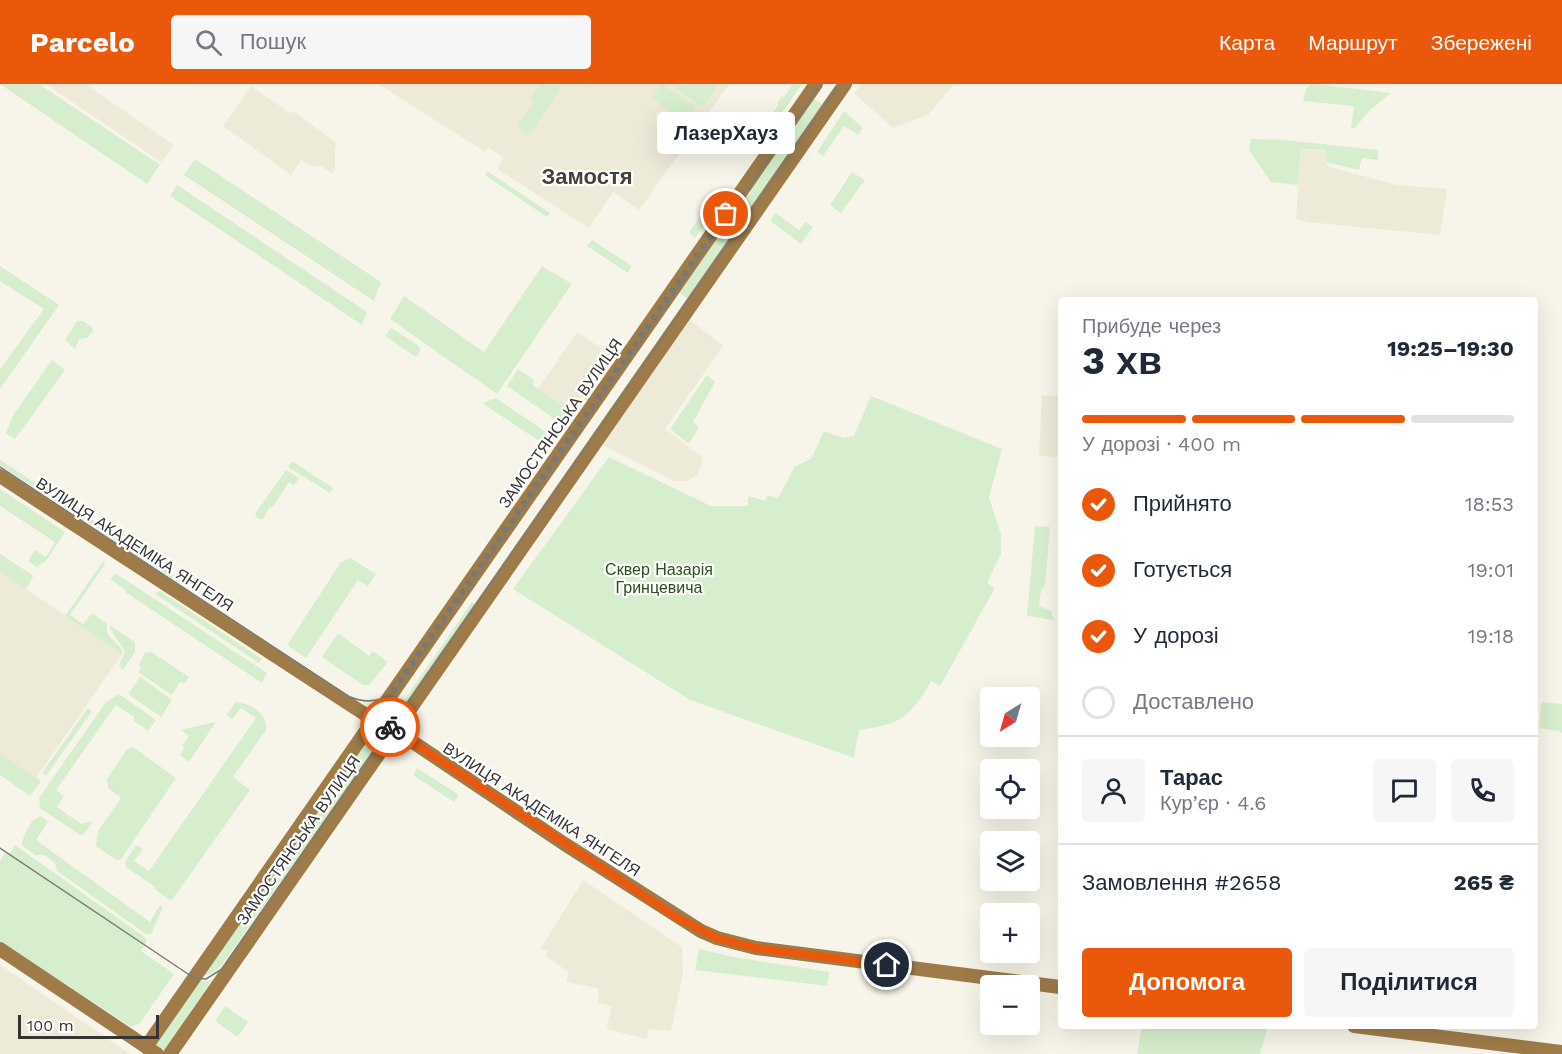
<!DOCTYPE html>
<html lang="uk">
<head>
<meta charset="utf-8">
<style>
  :root { --surface:#fff; --page:#f6f6f7; --text:#1f2937; --muted:#747a83; --line:#e0e1e3; --accent:#ea580c }
  body { margin:0; font-family:"Work Sans",sans-serif; background:var(--page); color:var(--text); height:100vh; display:flex; flex-direction:column; font-size:22px; white-space:nowrap }
  * { box-sizing:border-box; margin:0 }
  p { font-size:20px; color:var(--muted) }
  .icon { flex:none; width:33px; height:33px; fill:none; stroke:currentColor; stroke-width:2; stroke-linecap:round; stroke-linejoin:round }
  .map { position:relative; flex:1; overflow:hidden }
  .details { position:absolute; left:1058px; top:213px; width:480px; height:732px; display:flex; flex-direction:column; background:var(--surface); border-radius:6px; box-shadow:0 6px 24px #0002 }
  .details>* { flex:none }
  .needle { width:39px; rotate:217deg }
  .buttons { position:absolute; left:980px; top:603px; display:grid; gap:12px }
  .buttons a { display:grid; place-items:center; width:60px; height:60px; border-radius:6px; background:var(--surface); box-shadow:0 6px 24px #0002; font-size:30px }
  .scale { position:absolute; left:18px; bottom:15px; width:141px; box-sizing:border-box; padding-left:6px; border:3px solid #353430; border-top:0; font-size:16px; line-height:21px; white-space:nowrap; color:#353430; -webkit-text-stroke:4px #fff; paint-order:stroke }
  .pin { position:absolute; display:grid; place-items:center; width:51px; height:51px; color:#fff; margin:-26px; border:3px solid #fff; border-radius:50%; box-shadow:0 2px 6px #0007 }
  .courier { position:absolute; display:grid; place-items:center; width:60px; height:60px; margin:-30px; border:4px solid #ea580c; border-radius:50%; background:#fff; color:#222; box-shadow:0 2px 8px #0007 }
  .bubble { position:absolute; height:42px; border-radius:6px; background:var(--surface); box-shadow:0 6px 24px #0002; font-size:20px; font-weight:700; line-height:42px; text-align:center }
  .headline em { font-style:normal; font-weight:700 }
  .headline div { display:flex; flex-direction:column-reverse }
  .headline { display:flex; align-items:center; justify-content:space-between; height:102px; padding:0 24px }
  h1 { font-size:39px; font-weight:700; line-height:45px }
  .bar { display:grid; grid-template-columns:repeat(4,1fr); gap:9px 6px; align-content:center; height:72px; padding:0 24px }
  .bar i { height:8px; border-radius:4px; background:var(--line) }
  .bar .active { background:var(--accent) }
  .bar p { grid-column:span 4 }
  .line { display:flex; align-items:center; gap:15px; padding:0 24px; border-top:2px solid var(--line) }
  .line div { flex:1 }
  .round { display:grid; place-items:center; flex:none; width:63px; height:63px; border-radius:6px; background:var(--page) }
  ol { padding:0 24px; list-style:none }
  li { display:flex; align-items:center; gap:18px; height:66px }
  li p { margin-inline-start:auto }
  li .icon { padding:6px; border-radius:50%; background:var(--accent); color:#fff; stroke-width:4 }
  li:last-child { color:var(--muted) }
  li i { width:33px; height:33px; border:3px solid var(--line); border-radius:50% }
  .button { display:flex; gap:12px; margin-top:auto; padding:12px 24px }
  .button a { flex:1; height:69px; border-radius:6px; background:var(--accent); color:#fff; font-size:24px; font-weight:700; line-height:69px; text-align:center }
  .button a+a { background:var(--page); color:var(--text) }
  header { display:flex; align-items:center; gap:36px; box-sizing:border-box; height:84px; padding:0 30px; background:var(--accent); color:#fff }
  header strong { font-size:28px }
  nav { display:flex; gap:33px; margin-inline-start:auto; font-size:21px }
  .search { width:420px; height:54px; background:var(--page); display:flex; align-items:center; gap:15px; box-sizing:border-box; padding:0 21px; border-radius:6px; color:var(--muted); font-size:22px }
  .map>svg:first-child { display:block }
  .built { fill:#edead8 }
  .green { fill:#d6eecd }
  .lines { fill:none; stroke-linecap:round; stroke-linejoin:round }
  .secondary { stroke:#9e7b49; stroke-width:14 }
  .tram { stroke:#7d7c75; stroke-width:1.5 }
  .done { stroke:#797871; stroke-width:6; stroke-dasharray:0 10.8 }
  .route { stroke:#ea580c; stroke-width:8 }
  .labels { text-anchor:middle; stroke-width:4.5; stroke-linejoin:round; paint-order:stroke }
  .street-label { font-size:16px; fill:#353430; stroke:#fff }
  .park-label { font-size:16px; fill:#2a4d19; stroke:#fff }
  .district-label { font-size:22px; font-weight:bold; fill:#444239; stroke:#fff }
</style>
</head>
<body>
<header>
<strong>Parcelo</strong>
<div class="search"><svg class="icon" aria-label="search" viewBox="0 0 24 24"><circle cx="10" cy="10" r="6"/><path d="M15 15l6 6"/></svg>Пошук</div>
<nav><a>Карта</a><a>Маршрут</a><a>Збережені</a></nav>
</header>
<div class="map">
<svg width="1562" height="970" viewBox="0 0 1562 970">
  <rect width="100%" height="100%" fill="#f7f5e9"/>
  <!-- built -->
  <path class="built" d="M 46,0 L 85,0 L 174,61 L 161,78 Z
    M 378,0 L 729,0 L 639,126 L 613,108 L 589,144 L 497,85 L 504,74 L 488,63 L 485,68 Z
    M 862,0 L 954,0 L 928,31 L 893,44 L 854,9 Z
    M 251,2 L 290,29 L 293,27 L 337,59 L 335,63 L 335,86 L 332,90 L 321,82 L 311,82 L 301,76 L 291,91 L 223,42 Z
    M 1301,65 L 1325,67 L 1325,77 L 1329,83 L 1397,101 L 1447,105 L 1440,151 L 1307,138 L 1296,134 Z
    M 688,234 L 723,262 L 665,345 L 704,374 L 697,391 L 687,397 L 674,397 L 600,360 Z
    M 577,248 L 611,271 L 571,328 L 538,305 Z
    M 1042,311 L 1060,313 L 1060,373 L 1039,372 Z
    M 0,487 L 122,570 L 36,694 L 0,670 Z
    M 583,796 L 682,863 L 683,889 L 671,947 L 649,945 L 647,955 L 606,945 L 612,922 L 598,919 L 598,904 L 566,898 L 569,888 L 545,872 L 548,868 L 541,864 Z
    M 0,881 L 37,906 L 130,970 L 0,970 Z"/>
  <!-- green -->
  <path class="green" d="M 0,0 L 39,0 L 160,81 L 147,100 Z
    M 540,0 L 563,0 L 529,51 L 517,42 L 534,19 L 531,14 Z
    M 662,0 L 697,23 L 686,39 L 652,14 Z
    M 670,0 L 719,0 L 702,23 Z
    M 793,0 L 802,0 L 770,46 L 762,45 L 779,20 L 777,19 L 782,12 L 784,13 Z
    M 1311,0 L 1314,0 L 1391,9 L 1370,26 L 1355,44 L 1351,44 L 1354,22 L 1303,17 L 1306,5 Z
    M 814,15 L 823,21 L 688,215 L 679,209 Z
    M 844,27 L 863,44 L 858,51 L 844,42 L 823,72 L 817,68 Z
    M 1251,55 L 1284,56 L 1378,66 L 1378,76 L 1362,74 L 1359,86 L 1326,78 L 1325,66 L 1301,65 L 1298,101 L 1271,98 L 1249,66 Z
    M 195,75 L 381,198 L 374,217 L 184,91 Z
    M 487,87 L 550,129 L 547,133 L 485,91 Z
    M 852,88 L 865,96 L 841,129 L 830,121 Z
    M 177,101 L 367,228 L 362,241 L 170,112 Z
    M 715,111 L 719,113 L 719,119 L 695,154 L 690,150 L 690,147 Z
    M 776,129 L 799,146 L 805,138 L 813,143 L 801,160 L 770,137 Z
    M 592,156 L 632,182 L 628,189 L 587,162 Z
    M 0,182 L 59,221 L 0,305 L 0,285 L 44,225 L 0,197 Z
    M 542,182 L 572,200 L 497,310 L 390,235 L 404,212 L 484,268 Z
    M 77,237 L 83,237 L 92,243 L 93,247 L 87,254 L 79,255 L 75,265 L 65,256 Z
    M 391,244 L 419,262 L 420,267 L 416,273 L 385,252 Z
    M 52,276 L 65,286 L 15,355 L 6,349 L 14,330 Z
    M 518,285 L 534,296 L 533,301 L 538,305 L 571,328 L 562,340 L 507,302 Z
    M 707,291 L 715,298 L 693,338 L 699,343 L 689,360 L 670,345 Z
    M 871,312 L 1002,365 L 989,413 L 1001,451 L 1001,470 L 987,499 L 995,504 L 940,602 L 931,597 C 909,635 902,639 859,646 L 854,674 L 690,616 L 513,505 L 609,373 L 711,422 L 748,422 L 748,412 L 766,417 L 768,411 L 777,414 L 780,411 L 795,382 L 811,375 L 824,347 L 843,354 L 854,352 Z
    M 496,314 L 552,352 L 545,361 L 482,319 Z
    M 0,376 L 77,426 L 75,430 L 0,381 Z
    M 292,377 L 333,404 L 330,409 L 288,383 Z
    M 286,386 L 299,394 L 294,401 L 289,398 L 272,424 L 270,423 L 263,435 L 258,435 L 255,430 Z
    M 0,405 L 65,448 L 46,477 L 37,483 L 28,477 L 35,466 L 46,473 L 55,458 L 0,422 Z
    M 82,429 L 182,497 L 180,500 L 80,433 Z
    M 1035,442 L 1050,443 L 1045,501 L 1041,507 L 1039,522 L 1051,527 L 1054,536 L 1027,532 Z
    M 0,470 L 31,490 L 33,493 L 26,505 L 0,487 Z
    M 350,474 L 376,490 L 368,502 L 358,496 L 306,574 L 287,561 L 341,478 Z
    M 104,476 L 105,480 L 70,531 L 83,540 L 92,529 L 107,540 L 107,549 L 122,566 L 122,570 L 65,532 Z
    M 115,490 L 118,491 L 267,589 L 262,599 L 125,508 L 126,506 L 110,495 Z
    M 160,507 L 262,575 L 259,579 L 155,510 Z
    M 472,518 L 475,521 L 405,621 L 402,619 Z
    M 111,542 L 135,558 L 135,568 L 123,586 L 119,582 L 125,567 L 110,545 Z
    M 338,549 L 369,572 L 373,567 L 388,578 L 369,601 L 363,601 L 322,573 Z
    M 151,568 L 189,593 L 184,600 L 180,598 L 172,611 L 138,588 L 141,584 L 139,580 L 145,569 Z
    M 140,593 L 172,616 L 161,633 L 128,610 Z
    M 119,610 L 156,636 L 148,647 L 134,637 L 134,633 L 116,621 L 56,706 L 64,712 L 57,723 L 81,740 L 93,737 L 84,750 L 80,751 L 40,724 L 39,714 L 106,618 Z
    M 236,618 C 251,619 268,630 266,646 L 233,693 L 250,706 L 171,817 L 156,806 L 155,803 L 126,783 L 125,778 L 136,761 L 143,765 L 134,777 L 149,787 L 256,634 L 241,624 L 232,635 L 226,631 Z
    M 1542,618 L 1562,620 L 1562,650 L 1560,647 L 1539,644 Z
    M 88,624 L 92,627 L 46,692 L 42,689 Z
    M 216,638 L 189,678 L 180,671 L 184,664 L 182,662 L 189,652 L 181,646 Z
    M 365,657 L 375,664 L 221,882 L 213,889 L 202,892 Z
    M 133,663 L 176,694 L 121,775 L 116,776 L 96,762 L 98,747 L 121,714 L 108,704 L 107,695 L 127,665 Z
    M 0,670 L 41,697 L 30,712 L 0,691 Z
    M 417,684 L 459,711 L 454,718 L 413,691 Z
    M 41,732 L 48,738 L 36,756 L 150,838 L 160,821 L 163,823 L 151,850 L 146,850 L 57,787 L 55,779 L 44,771 L 35,771 L 22,761 C 24,750 29,736 41,732 Z
    M 15,761 L 146,854 L 146,859 L 141,867 L 174,890 L 140,939 L 131,943 L 0,857 L 0,777 L 5,769 L 9,771 Z
    M 699,865 L 733,873 L 829,888 L 827,902 L 695,886 Z
    M 212,896 L 186,934 L 178,954 L 164,967 L 156,961 L 157,957 L 197,898 Z
    M 225,922 L 248,938 L 239,951 L 236,952 L 215,937 Z
    M 1142,942 L 1247,942 L 1267,945 L 1260,970 L 1137,970 Z"/>
  <g class="lines">
    <!-- secondary -->
    <path class="secondary" d="M 0,392 L 363,629 L 392,644 L 563,759 L 701,847 L 717,854 L 756,864 L 1060,903
      M 0,865 L 157,970
      M 1354,942 L 1562,968
      M 146,963 L 816,0
      M 170,970 L 845,0"/>
    <!-- tram -->
    <path class="tram" d="M 0,383 L 348,612 C 365,620 381,618 396,607 L 821,0
      M 0,764 L 194,894 L 206,895 L 222,885 L 840,0"/>
  </g>
  <g class="lines">
    <!-- done -->
    <path class="done" d="M 390,643 L 374,635 L 387,615 L 726,130"/>
    <!-- route -->
    <path class="route" d="M 390,643 L 676,833 L 717,854 L 756,864 L 887,881"/>
  </g>
  <g class="labels">
    <!-- street labels -->
    <g class="street-label">
      <text transform="translate(560 339) rotate(-55)" y="6">ЗАМОСТЯНСЬКА ВУЛИЦЯ</text>
      <text transform="translate(135 460) rotate(33)" y="6">ВУЛИЦЯ АКАДЕМІКА ЯНГЕЛЯ</text>
      <text transform="translate(542 725) rotate(33)" y="6">ВУЛИЦЯ АКАДЕМІКА ЯНГЕЛЯ</text>
      <text transform="translate(298 756) rotate(-55)" y="6">ЗАМОСТЯНСЬКА ВУЛИЦЯ</text>
    </g>
    <!-- park labels -->
    <g class="park-label">
      <text x="659" y="491">Сквер Назарія<tspan x="659" dy="18">Гринцевича</tspan></text>
    </g>
    <!-- district labels -->
    <g class="district-label">
      <text x="587" y="100">Замостя</text>
    </g>
  </g>
</svg>
<div class="buttons">
<a><svg class="needle" viewBox="-14 -14 28 28"><path d="M0-13l5 13h-10z" fill="#e53935"/><path d="M0 13l5-13h-10z" fill="#747a83"/></svg></a>
<a><svg class="icon" aria-label="locate" viewBox="0 0 24 24"><circle cx="12" cy="12" r="6"/><path d="M12 2v4M12 18v4M2 12h4M18 12h4"/></svg></a>
<a><svg class="icon" aria-label="layers" viewBox="0 0 24 24"><path d="M12 4l9 5-9 5-9-5zM3 14l9 5 9-5"/></svg></a>
<a>+</a>
<a>−</a>
</div>
<div class="scale">100 m</div>
<div class="pin" style="left:726px;top:130px;background:#ea580c"><svg class="icon" aria-label="bag" viewBox="0 0 24 24"><path d="M5 8h14l-1 12H6zM9 8a3 3 0 0 1 6 0"/></svg></div>
<div class="pin" style="left:887px;top:881px;background:#1f2937"><svg class="icon" aria-label="home" viewBox="0 0 24 24"><path d="M3 11l9-7 9 7M6 9v11h12V9"/></svg></div>
<div class="courier" style="left:390px;top:643px"><svg class="icon" aria-label="bike" viewBox="0 0 24 24"><circle cx="6" cy="16" r="4"/><circle cx="18" cy="16" r="4"/><path d="M6 16l4-8h5l3 8M10 8l3 8H6M13 5h3"/></svg></div>
<div class="bubble" style="left:657px;top:28px;width:138px">ЛазерХауз</div>
<section class="details">
<div class="headline"><div><h1>3 хв</h1><p>Прибуде через</p></div><em>19:25–19:30</em></div>
<div class="bar"><i class="active"></i><i class="active"></i><i class="active"></i><i></i><p>У дорозі · 400 m</p></div>
<ol>
<li><svg class="icon" aria-label="check" viewBox="0 0 24 24"><path d="M5 12l5 5 9-10"/></svg>Прийнято<p>18:53</p></li>
<li><svg class="icon" aria-label="check" viewBox="0 0 24 24"><path d="M5 12l5 5 9-10"/></svg>Готується<p>19:01</p></li>
<li><svg class="icon" aria-label="check" viewBox="0 0 24 24"><path d="M5 12l5 5 9-10"/></svg>У дорозі<p>19:18</p></li>
<li><i></i>Доставлено</li>
</ol>
<div class="line" style="height:108px"><a class="round"><svg class="icon" aria-label="person" viewBox="0 0 24 24"><circle cx="12" cy="8" r="4"/><path d="M4 21q1-7 8-7t8 7"/></svg></a><div><b>Тарас</b><p>Кур’єр · 4.6</p></div><a class="round"><svg class="icon" aria-label="chat" viewBox="0 0 24 24"><path d="M4 5h16v11H9l-5 4z"/></svg></a><a class="round"><svg class="icon" aria-label="phone" viewBox="0 0 24 24"><path d="M5 4h4l2 5-3 2q2 4 5 5l2-3 5 2v4C11 20 4 13 5 4z"/></svg></a></div>
<div class="line" style="height:78px"><div>Замовлення #2658</div><b>265 ₴</b></div>
<div class="button"><a>Допомога</a><a>Поділитися</a></div>
</section>
</div>
</body>
</html>
